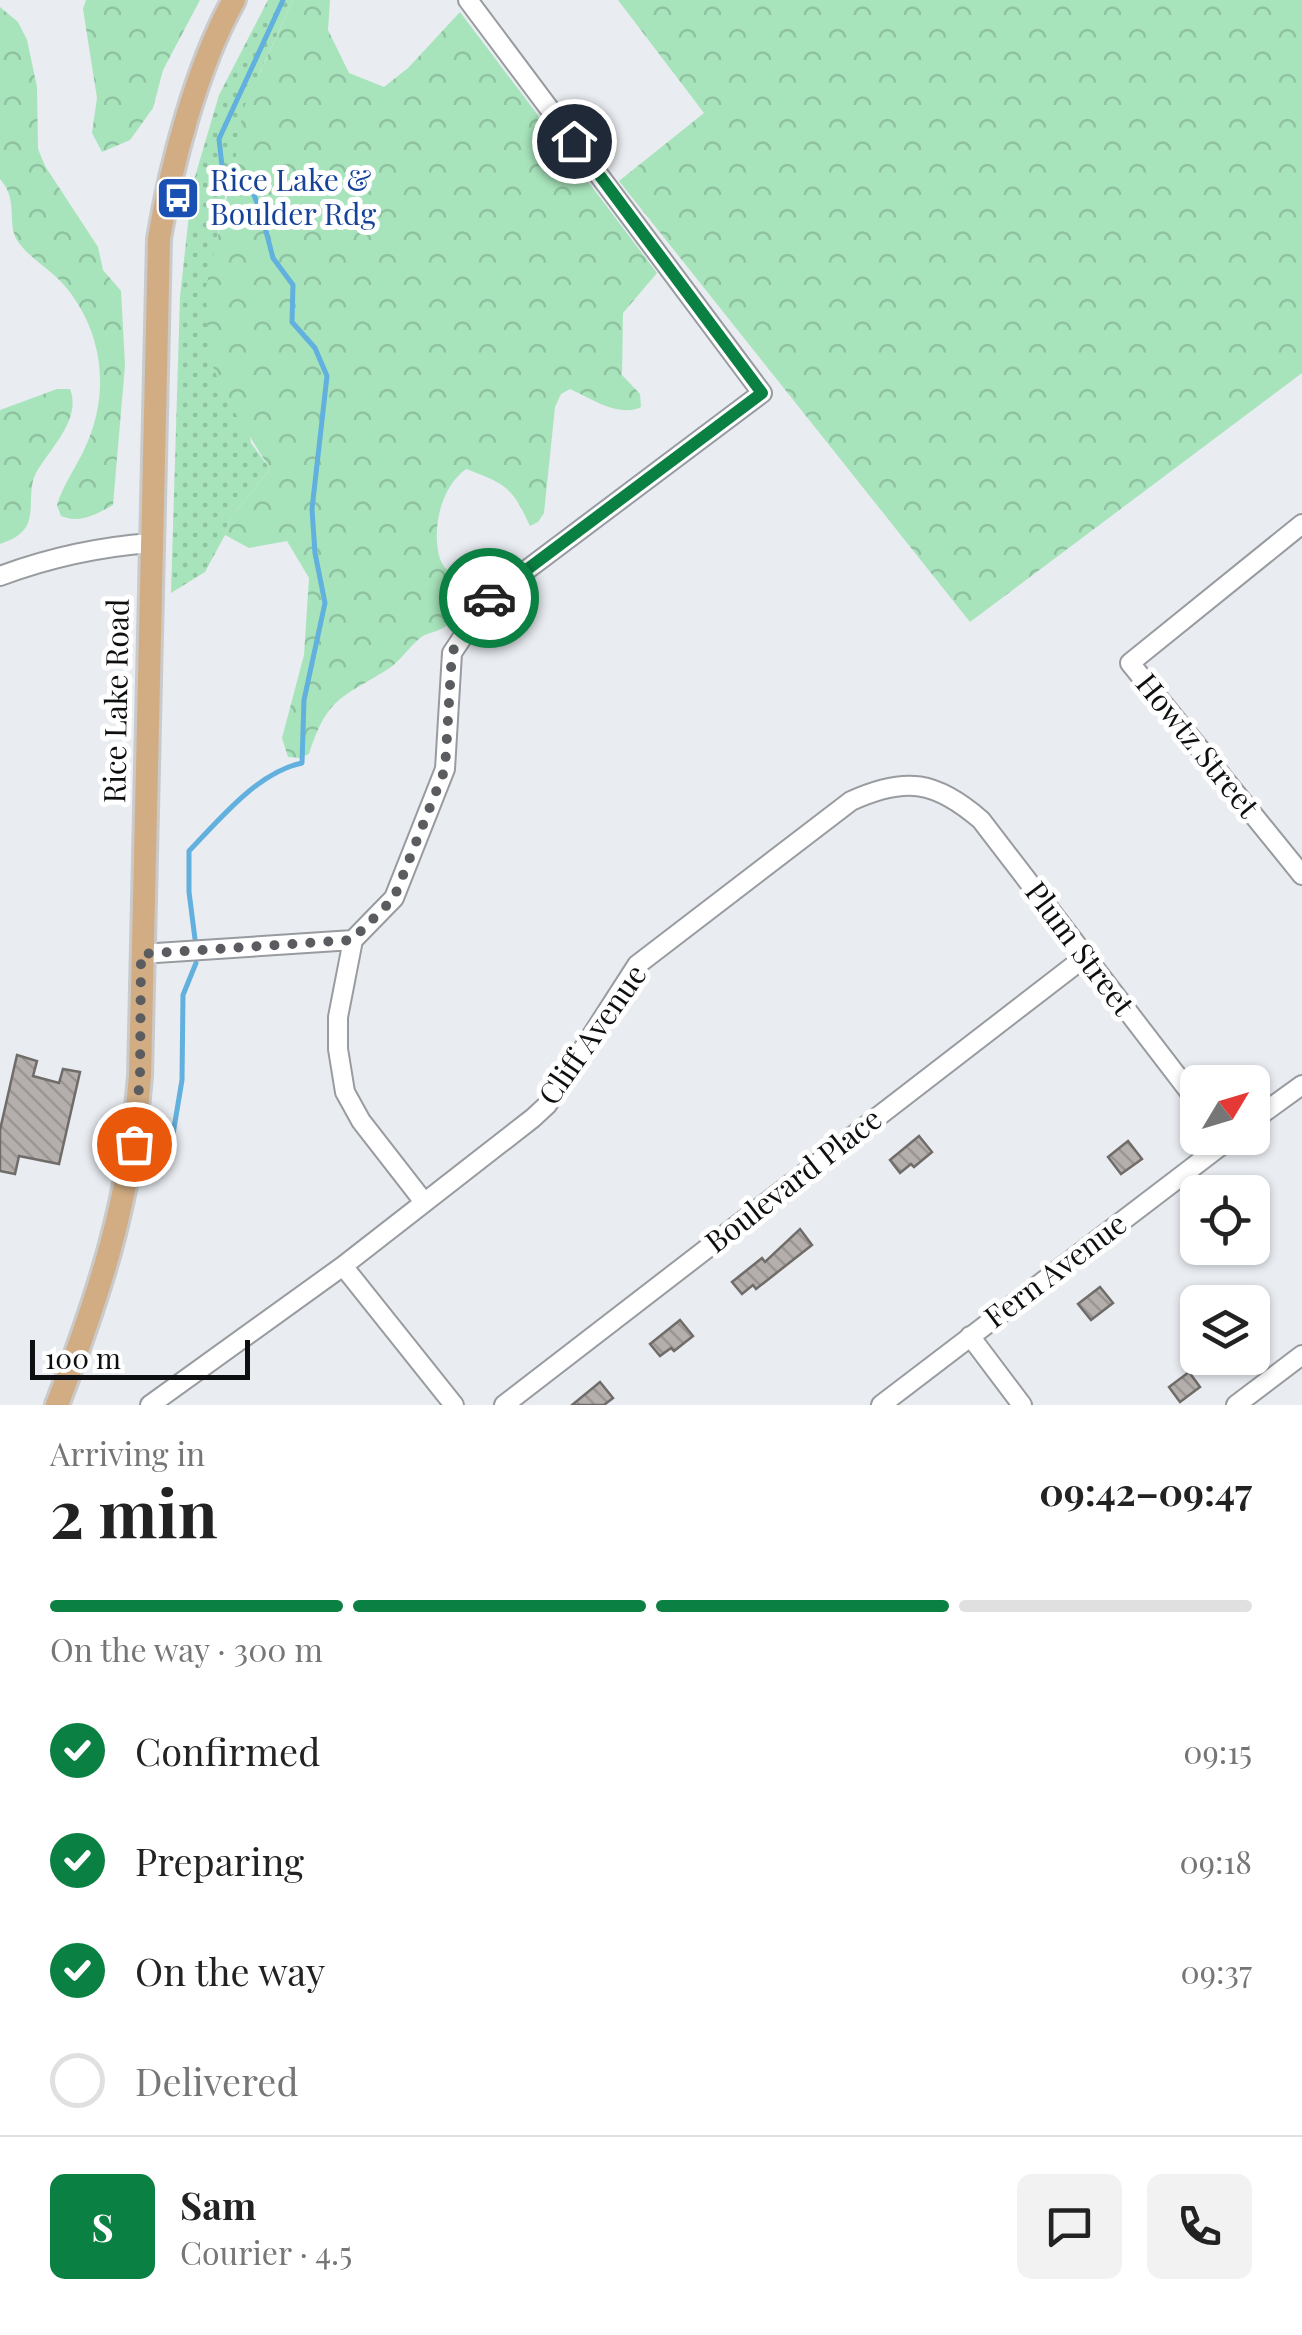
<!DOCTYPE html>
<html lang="en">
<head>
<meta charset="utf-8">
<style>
  :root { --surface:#fff; --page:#f2f2f2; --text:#222; --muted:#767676; --line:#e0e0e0; --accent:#0b8043 }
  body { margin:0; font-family:"Playfair Display",serif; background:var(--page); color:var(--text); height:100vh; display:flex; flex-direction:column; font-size:38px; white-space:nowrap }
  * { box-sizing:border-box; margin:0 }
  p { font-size:32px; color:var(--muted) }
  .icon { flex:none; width:55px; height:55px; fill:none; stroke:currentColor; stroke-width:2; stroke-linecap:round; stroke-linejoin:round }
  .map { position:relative; height:1405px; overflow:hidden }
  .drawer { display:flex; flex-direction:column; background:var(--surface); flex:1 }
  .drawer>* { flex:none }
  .needle { width:65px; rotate:52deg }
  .buttons { position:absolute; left:1180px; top:1065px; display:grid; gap:20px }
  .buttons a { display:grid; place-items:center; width:90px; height:90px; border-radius:15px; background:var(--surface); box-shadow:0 2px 8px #0004; font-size:50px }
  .scale { position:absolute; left:30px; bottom:25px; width:220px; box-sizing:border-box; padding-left:10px; border:5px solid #0d0f10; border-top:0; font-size:28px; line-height:35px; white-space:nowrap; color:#0d0f10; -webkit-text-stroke:8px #fff; paint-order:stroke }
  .pin { position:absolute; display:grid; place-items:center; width:85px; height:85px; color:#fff; margin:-42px; border:5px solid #fff; border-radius:50%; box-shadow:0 2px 10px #0007 }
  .courier { position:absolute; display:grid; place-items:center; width:100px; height:100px; margin:-50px; border:8px solid #0b8043; border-radius:50%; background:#fff; color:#222; box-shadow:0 2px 12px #0007 }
  .headline em { font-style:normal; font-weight:700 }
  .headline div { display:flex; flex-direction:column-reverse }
  .headline { display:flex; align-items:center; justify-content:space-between; height:170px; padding:0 50px }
  h1 { font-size:65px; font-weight:700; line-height:75px }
  .bar { display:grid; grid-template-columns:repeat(4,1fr); gap:15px 10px; align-content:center; height:120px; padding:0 50px }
  .bar i { height:12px; border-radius:8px; background:var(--line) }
  .bar .current { background:var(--accent) }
  .bar p { grid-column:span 4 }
  .line { display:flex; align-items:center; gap:25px; padding:0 50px; border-top:2px solid var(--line) }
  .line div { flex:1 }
  .round { display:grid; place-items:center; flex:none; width:105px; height:105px; border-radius:15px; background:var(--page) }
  ol { padding:0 50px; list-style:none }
  li { display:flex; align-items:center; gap:30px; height:110px }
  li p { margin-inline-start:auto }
  li .icon { padding:10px; border-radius:50%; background:var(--accent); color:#fff; stroke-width:4 }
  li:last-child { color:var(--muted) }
  li i { width:55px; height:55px; border:5px solid var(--line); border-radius:50% }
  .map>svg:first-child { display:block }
  .grass { fill:url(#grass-dots) }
  .forest { fill:url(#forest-crowns) }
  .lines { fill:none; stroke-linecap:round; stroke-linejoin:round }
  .stream { stroke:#61b0dd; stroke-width:5 }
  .building { fill:url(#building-back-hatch); stroke:#706c69; stroke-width:2.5 }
  .minor-casing { stroke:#989b9f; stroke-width:22 }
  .major-casing { stroke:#cacaca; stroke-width:28 }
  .minor { stroke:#fff; stroke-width:18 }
  .major { stroke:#d2ad84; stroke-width:22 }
  .done { stroke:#5a5c5f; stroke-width:10; stroke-dasharray:0 18 }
  .route { stroke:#0b8043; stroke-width:12 }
  .labels { text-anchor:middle; stroke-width:10; stroke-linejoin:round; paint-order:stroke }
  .transit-label { font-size:30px; fill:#164399; stroke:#fff; text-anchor:start }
  .street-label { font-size:30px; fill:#0d0f10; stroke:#fff }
</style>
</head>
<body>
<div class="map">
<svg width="1302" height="1405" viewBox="0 0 1302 1405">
  <defs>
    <pattern id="grass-dots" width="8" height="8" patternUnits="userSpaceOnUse" patternTransform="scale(2.5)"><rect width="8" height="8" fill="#a7e4bb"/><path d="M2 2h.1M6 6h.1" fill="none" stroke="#8fc2a0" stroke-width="1.8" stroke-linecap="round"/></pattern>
    <pattern id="forest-crowns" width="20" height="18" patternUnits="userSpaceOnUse" patternTransform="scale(2.5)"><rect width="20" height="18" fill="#a7e4bb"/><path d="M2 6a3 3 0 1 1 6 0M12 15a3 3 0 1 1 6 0" fill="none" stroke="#8fc2a0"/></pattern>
    <pattern id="building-back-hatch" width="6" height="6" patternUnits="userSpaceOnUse" patternTransform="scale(2.5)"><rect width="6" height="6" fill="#b4afac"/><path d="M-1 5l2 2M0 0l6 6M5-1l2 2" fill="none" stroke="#9a9593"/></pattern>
  </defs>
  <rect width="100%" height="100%" fill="#e9ecf1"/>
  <!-- grass -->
  <path class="grass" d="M 268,0 L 293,0 L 260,72 L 222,208 L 216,247 L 251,443 L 270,469 L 229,520 L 225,535 L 205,572 L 171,593 L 180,297 L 192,187 L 219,95 Z"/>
  <!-- forest -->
  <path class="forest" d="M 86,0 L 200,0 L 163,70 L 153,108 L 130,140 L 102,152 L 92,133 L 97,98 L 83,9 Z
    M 293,0 L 330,0 L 328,30 L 349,73 L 384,87 L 408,68 L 460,12 L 657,273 L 623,313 L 622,375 L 640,394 L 641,407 C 619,418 590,398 570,389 L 561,394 L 555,407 L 544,513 L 538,522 L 530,526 C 512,487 506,484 466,469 C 441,487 431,529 440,559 C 444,570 458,581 466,591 C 460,604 455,623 441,629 C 433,633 426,633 420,638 C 408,648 399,663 385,671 C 339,699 327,699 309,754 L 300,758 L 288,757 L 282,738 L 304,655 L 309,578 L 287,541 L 249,548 L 225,535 L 229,520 L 270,469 L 224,395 L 212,364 L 208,346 L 206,287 L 235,162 L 243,110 Z
    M 618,0 L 1302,0 L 1302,373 L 970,622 L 619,181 L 704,113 Z
    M 0,7 L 18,22 L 27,40 L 37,87 L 38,149 L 45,166 L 98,247 L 103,270 L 121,291 L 125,365 L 113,505 C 97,514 80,524 61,516 L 57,505 C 63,485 75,469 84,450 C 111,394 104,332 64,285 C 51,270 31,259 19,243 C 5,225 20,201 0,179 Z
    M 57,389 L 70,389 C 82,419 50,448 36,473 C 27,490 35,512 26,527 C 19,537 11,540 0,544 L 0,410 Z"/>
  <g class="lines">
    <!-- stream -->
    <path class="stream" d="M 195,939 L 189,892 L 189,851 C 220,819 258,772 302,763 L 304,700 L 325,603 L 315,553 L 312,509 L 327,376 L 315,348 L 292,322 L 293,285 L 273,258 L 261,212 L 251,188 L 223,175 L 219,139 L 283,0
      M 172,1140 L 182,1080 L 183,995 L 196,963"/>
  </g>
  <!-- building -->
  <path class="building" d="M 17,1055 L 37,1061 L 33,1076 L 59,1083 L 63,1069 L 80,1072 L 59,1164 L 19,1156 L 15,1174 L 0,1171 L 0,1130 Z
    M 919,1136 L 932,1152 L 914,1167 L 911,1164 L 900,1173 L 890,1160 Z
    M 1128,1141 L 1142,1159 L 1121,1174 L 1108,1157 Z
    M 800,1229 L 812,1245 L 756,1289 L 753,1285 L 742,1294 L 732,1282 L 762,1258 L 765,1262 Z
    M 1100,1287 L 1113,1303 L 1091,1320 L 1078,1304 Z
    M 680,1320 L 693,1336 L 674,1351 L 671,1348 L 660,1356 L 650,1344 Z
    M 1189,1372 L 1200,1387 L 1180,1402 L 1169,1387 Z
    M 600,1382 L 613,1398 L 604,1405 L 572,1405 Z"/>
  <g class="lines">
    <!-- minor casing -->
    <g class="minor-casing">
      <path id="minor" d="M 1302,524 L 1130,663 L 1302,875
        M 0,576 C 51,557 97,547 151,543
        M 141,954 L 353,940
        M 1252,1121 L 1302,1085
        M 424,1202 L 361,1121 L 345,1092 L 338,1049 L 338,1017 L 353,940 L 394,898 L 445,769 L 452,653 L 488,599 L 762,393 L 468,0
        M 343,1266 L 454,1405
        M 970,1336 L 1022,1405
        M 150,1405 L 343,1266 L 533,1118 L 547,1105 L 637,965 L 851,801 C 906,776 936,781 981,820 L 1198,1103
        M 504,1405 L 1085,957
        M 881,1405 L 1231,1138
        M 1236,1405 L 1302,1355"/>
    </g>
    <!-- major casing -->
    <g class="major-casing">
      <path id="major" d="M 57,1405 C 101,1290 130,1200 140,1076 L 159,239 C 171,165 197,66 234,0"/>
    </g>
    <!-- minor -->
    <use href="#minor" class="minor"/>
    <!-- major -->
    <use href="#major" class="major"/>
  </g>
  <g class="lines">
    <!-- done -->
    <path class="done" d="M 134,1144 L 140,1076 L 141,954 L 352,940 L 394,898 L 445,769 L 452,652 L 489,598"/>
    <!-- route -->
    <path class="route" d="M 489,598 L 762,393 L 574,141"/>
  </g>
  <!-- icons -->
  <defs>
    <g id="bus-square" transform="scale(2.25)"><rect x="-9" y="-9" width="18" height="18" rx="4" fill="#1a4fb4" stroke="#fff"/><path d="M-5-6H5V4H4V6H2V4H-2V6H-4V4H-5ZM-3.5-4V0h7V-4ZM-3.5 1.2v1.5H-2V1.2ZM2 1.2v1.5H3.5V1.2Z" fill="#fff"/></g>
  </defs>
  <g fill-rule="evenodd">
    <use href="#bus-square" x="178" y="198"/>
  </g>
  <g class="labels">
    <!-- transit labels -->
    <g class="transit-label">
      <text x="210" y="191">Rice Lake &amp;<tspan x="210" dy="34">Boulder Rdg</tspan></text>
    </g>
    <!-- street labels -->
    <g class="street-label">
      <text transform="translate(117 701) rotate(-89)" y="10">Rice Lake Road</text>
      <text transform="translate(1197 746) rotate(51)" y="10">Howtz Street</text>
      <text transform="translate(1079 949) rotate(53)" y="10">Plum Street</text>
      <text transform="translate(593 1035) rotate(-55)" y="10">Cliff Avenue</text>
      <text transform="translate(794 1181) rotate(-38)" y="10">Boulevard Place</text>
      <text transform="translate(1056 1271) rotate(-37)" y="10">Fern Avenue</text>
    </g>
  </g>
</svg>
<div class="buttons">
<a><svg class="needle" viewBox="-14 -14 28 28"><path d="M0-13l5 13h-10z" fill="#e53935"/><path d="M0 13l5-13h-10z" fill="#767676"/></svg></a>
<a><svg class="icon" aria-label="locate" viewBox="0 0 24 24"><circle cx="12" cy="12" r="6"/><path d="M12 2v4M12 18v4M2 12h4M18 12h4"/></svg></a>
<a><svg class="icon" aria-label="layers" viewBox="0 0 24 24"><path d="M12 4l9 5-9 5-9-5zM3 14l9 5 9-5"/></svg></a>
</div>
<div class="scale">100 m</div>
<div class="pin" style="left:134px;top:1144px;background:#ea580c"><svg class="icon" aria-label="bag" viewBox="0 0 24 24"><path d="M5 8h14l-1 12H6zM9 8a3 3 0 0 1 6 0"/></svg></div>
<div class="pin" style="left:574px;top:141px;background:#1f2937"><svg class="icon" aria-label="home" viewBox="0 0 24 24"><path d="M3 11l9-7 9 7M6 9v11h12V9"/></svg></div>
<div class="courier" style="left:489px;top:598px"><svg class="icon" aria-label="car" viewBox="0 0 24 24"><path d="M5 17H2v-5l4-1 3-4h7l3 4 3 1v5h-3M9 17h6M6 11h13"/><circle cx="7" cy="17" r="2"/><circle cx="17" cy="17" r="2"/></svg></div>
</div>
<section class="drawer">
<div class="headline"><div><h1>2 min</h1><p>Arriving in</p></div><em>09:42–09:47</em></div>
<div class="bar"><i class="current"></i><i class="current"></i><i class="current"></i><i></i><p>On the way · 300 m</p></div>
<ol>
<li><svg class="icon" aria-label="check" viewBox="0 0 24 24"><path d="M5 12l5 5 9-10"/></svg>Confirmed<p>09:15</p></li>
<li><svg class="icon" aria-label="check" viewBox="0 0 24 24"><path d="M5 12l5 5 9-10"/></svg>Preparing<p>09:18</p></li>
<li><svg class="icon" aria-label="check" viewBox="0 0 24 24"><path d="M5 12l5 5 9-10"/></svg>On the way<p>09:37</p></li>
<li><i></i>Delivered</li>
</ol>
<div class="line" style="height:180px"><b class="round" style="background:var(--accent);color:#fff">S</b><div><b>Sam</b><p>Courier · 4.5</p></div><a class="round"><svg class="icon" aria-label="chat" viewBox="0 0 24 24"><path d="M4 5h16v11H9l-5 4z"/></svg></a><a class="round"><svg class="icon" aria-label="phone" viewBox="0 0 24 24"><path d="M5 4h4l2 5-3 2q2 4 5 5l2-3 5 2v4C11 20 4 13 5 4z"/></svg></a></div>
</section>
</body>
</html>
